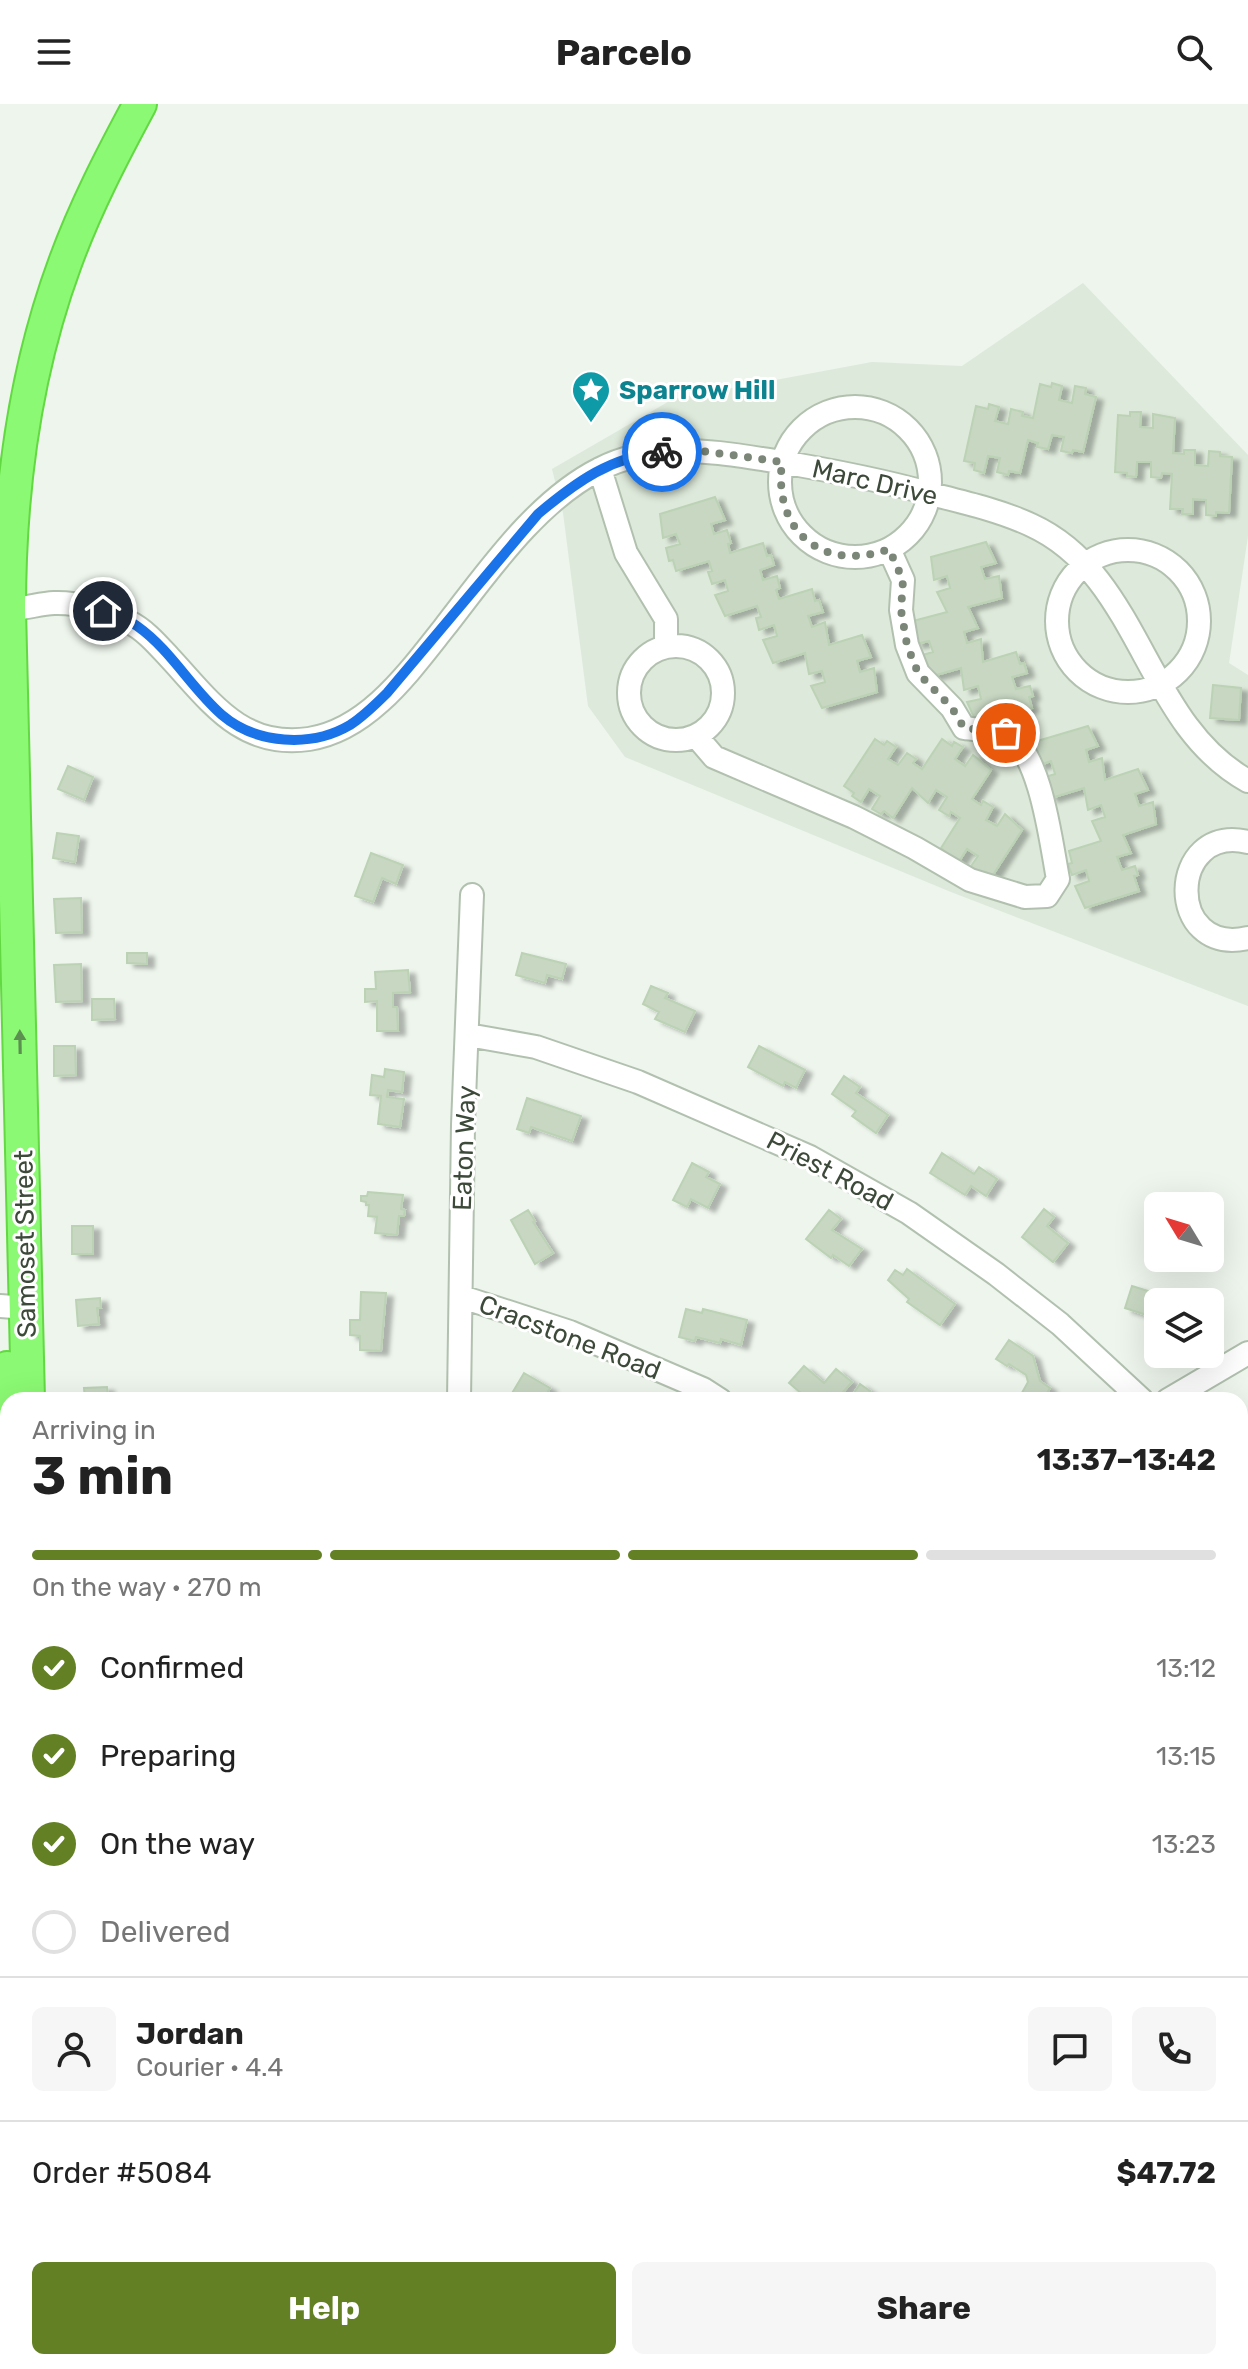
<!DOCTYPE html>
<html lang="en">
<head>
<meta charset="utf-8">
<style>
  :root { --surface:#fff; --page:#f6f6f6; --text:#222; --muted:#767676; --line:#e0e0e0; --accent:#638024 }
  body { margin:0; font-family:Rubik,sans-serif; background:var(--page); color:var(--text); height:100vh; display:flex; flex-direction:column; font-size:30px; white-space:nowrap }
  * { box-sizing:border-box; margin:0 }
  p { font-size:26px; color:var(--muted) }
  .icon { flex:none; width:44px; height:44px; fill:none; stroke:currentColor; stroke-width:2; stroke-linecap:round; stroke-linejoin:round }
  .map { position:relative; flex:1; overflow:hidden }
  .sheet { position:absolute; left:0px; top:1288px; width:1248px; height:978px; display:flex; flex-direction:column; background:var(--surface); border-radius:24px 24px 0 0; box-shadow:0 8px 32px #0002 }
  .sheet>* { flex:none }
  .needle { width:52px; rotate:308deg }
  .tools { position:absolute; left:1144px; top:1088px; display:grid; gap:16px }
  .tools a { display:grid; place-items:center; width:80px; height:80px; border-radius:12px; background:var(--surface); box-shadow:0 8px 32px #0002; font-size:40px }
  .pin { position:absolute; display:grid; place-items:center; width:68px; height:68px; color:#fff; margin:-34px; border:4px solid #fff; border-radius:50%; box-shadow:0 2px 8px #0007 }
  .courier { position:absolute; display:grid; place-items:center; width:80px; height:80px; margin:-40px; border:6px solid #1a73e8; border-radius:50%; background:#fff; color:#222; box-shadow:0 2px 10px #0007 }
  .headline em { font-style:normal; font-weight:700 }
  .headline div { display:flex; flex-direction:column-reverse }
  .headline { display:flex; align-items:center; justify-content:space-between; height:136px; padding:0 32px }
  h1 { font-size:52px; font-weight:700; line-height:60px }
  .bar { display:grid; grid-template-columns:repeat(4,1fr); gap:12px 8px; align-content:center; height:96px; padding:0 32px }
  .bar i { height:10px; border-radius:6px; background:var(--line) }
  .bar .on { background:var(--accent) }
  .bar p { grid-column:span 4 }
  .line { display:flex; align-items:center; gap:20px; padding:0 32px; border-top:2px solid var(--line) }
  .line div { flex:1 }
  .round { display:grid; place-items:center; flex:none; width:84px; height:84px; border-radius:12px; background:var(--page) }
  ol { padding:0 32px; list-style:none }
  li { display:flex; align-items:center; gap:24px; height:88px }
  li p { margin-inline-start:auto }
  li .icon { padding:8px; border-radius:50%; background:var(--accent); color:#fff; stroke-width:4 }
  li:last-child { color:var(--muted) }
  li i { width:44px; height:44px; border:4px solid var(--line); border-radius:50% }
  .primary-button { display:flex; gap:16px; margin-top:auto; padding:16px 32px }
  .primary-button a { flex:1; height:92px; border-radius:12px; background:var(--accent); color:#fff; font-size:32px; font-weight:700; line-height:92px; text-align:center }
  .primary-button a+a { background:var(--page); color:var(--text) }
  header { display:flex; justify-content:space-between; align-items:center; height:104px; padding:0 32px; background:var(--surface); font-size:36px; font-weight:700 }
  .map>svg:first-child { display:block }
  .residential { fill:#dde9da }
  .building { fill:#c7d7c2; stroke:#bcd2b5; stroke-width:2; filter:url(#shadow) }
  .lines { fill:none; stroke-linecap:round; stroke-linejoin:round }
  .minor-casing { stroke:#b2c1af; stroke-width:26 }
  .highway-casing { stroke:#62d942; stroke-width:36 }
  .minor { stroke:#fff; stroke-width:22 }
  .highway { stroke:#8bf973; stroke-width:32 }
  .oneway { fill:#5c9051 }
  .done { stroke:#7b8678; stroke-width:8; stroke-dasharray:0 14.4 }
  .route { stroke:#1a73e8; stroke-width:10 }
  .labels { text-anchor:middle; stroke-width:6; stroke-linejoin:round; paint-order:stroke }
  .culture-label { font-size:26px; font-weight:bold; fill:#0d838f; stroke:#fff; text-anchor:start }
  .street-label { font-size:26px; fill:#3d4a3a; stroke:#fff }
</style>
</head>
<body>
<header><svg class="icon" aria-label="menu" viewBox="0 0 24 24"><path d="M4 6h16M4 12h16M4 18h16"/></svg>Parcelo<svg class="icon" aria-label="search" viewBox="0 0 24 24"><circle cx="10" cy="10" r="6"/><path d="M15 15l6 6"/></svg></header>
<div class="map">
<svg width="1248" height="2265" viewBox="0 0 1248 2265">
  <defs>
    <filter id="shadow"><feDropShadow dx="7" dy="4" stdDeviation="2" flood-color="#0004"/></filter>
  </defs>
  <rect width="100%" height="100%" fill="#edf5ec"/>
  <!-- residential -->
  <path class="residential" d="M 1083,179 L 1248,351 L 1248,432 L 1229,559 L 1248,571 L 1248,902 L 951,788 L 625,653 L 588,602 L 563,409 L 552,365 L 673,295 L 872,258 L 962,262 Z"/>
  <!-- building -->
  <path class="building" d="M 1052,279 L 1062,282 L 1059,296 L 1072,299 L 1075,282 L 1086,284 L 1085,290 L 1096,293 L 1083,348 L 1073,346 L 1072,349 L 1061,347 L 1064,333 L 1052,331 L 1048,345 L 1037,343 L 1038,339 L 1028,336 L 1020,369 L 1009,367 L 1008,371 L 997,368 L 1000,354 L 988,352 L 984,369 L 974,366 L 975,359 L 964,357 L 976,302 L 988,305 L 989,300 L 999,303 L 995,317 L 1008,320 L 1011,305 L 1023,308 L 1022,312 L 1033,314 L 1040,280 L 1051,283 Z
    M 1130,308 L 1141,308 L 1140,323 L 1153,324 L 1153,310 L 1175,314 L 1173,349 L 1184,350 L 1184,346 L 1195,346 L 1195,361 L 1208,362 L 1209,347 L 1220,348 L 1220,352 L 1232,353 L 1229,409 L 1216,408 L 1216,412 L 1206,411 L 1206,396 L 1193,395 L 1193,410 L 1182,410 L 1183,405 L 1170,405 L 1172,370 L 1162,369 L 1161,374 L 1151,373 L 1151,358 L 1137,358 L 1136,373 L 1127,372 L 1127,369 L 1115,368 L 1118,311 L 1130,312 Z
    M 715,393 L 725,416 L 711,420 L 714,430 L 727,426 L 731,439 L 728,440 L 730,449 L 763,439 L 767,452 L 771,451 L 774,461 L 760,466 L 763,476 L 777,472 L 780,484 L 776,486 L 779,495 L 812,485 L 815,497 L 819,496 L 823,508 L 808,512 L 812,523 L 825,518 L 829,541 L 862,531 L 871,553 L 857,557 L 860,568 L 874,564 L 877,588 L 822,604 L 811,582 L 825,578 L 822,567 L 809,570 L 805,549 L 773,559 L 763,536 L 777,532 L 774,521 L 759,526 L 756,514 L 761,513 L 757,502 L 725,512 L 715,491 L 728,487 L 725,476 L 712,480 L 708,468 L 712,467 L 709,457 L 676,467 L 673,456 L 669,457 L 666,444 L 680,440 L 676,430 L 663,434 L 660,410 Z
    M 986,438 L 996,459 L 981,463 L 985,475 L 999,472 L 1002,494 L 968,503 L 978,524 L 964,528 L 967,539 L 981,535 L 983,558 L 1016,548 L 1020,560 L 1024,559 L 1027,569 L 1012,573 L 1016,585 L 1030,582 L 1033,592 L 1029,593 L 1032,604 L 977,620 L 967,598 L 981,595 L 978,582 L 964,586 L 961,564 L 929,573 L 919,552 L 933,548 L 929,537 L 916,540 L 913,517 L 947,508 L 937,488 L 950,484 L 947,472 L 934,476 L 931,453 Z
    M 1213,581 L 1241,584 L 1239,616 L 1210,614 Z
    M 1088,622 L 1098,642 L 1086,646 L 1089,658 L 1102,654 L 1105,676 L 1138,665 L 1148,686 L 1135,690 L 1139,702 L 1153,698 L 1156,720 L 1123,731 L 1131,749 L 1117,753 L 1122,766 L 1135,762 L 1138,771 L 1134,772 L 1139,787 L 1085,804 L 1075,782 L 1089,777 L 1086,766 L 1072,771 L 1068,760 L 1072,759 L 1069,747 L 1101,737 L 1092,717 L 1105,713 L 1101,701 L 1088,706 L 1084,684 L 1051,694 L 1042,674 L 1055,670 L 1051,657 L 1037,662 L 1038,650 L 1034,638 Z
    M 875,635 L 884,641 L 887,637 L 896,643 L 888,655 L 898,661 L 907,649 L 916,655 L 913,659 L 922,665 L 942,635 L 952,642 L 954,638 L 963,643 L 955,655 L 965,662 L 973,651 L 991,666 L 972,695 L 981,701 L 983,697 L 993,703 L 986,716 L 997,722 L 1005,710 L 1022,726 L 991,774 L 969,765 L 978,752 L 967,745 L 958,759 L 941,744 L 960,714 L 951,708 L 949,712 L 939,706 L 947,693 L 936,686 L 928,699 L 912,684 L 893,714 L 884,707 L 881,710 L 872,705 L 880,692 L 869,685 L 861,698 L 852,692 L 854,689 L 844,682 Z
    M 68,662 L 93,673 L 84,696 L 58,685 Z
    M 57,729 L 79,732 L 75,758 L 53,754 Z
    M 371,749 L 403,761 L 396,780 L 382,774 L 373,798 L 355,792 Z
    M 81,794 L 82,828 L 56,829 L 54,795 Z
    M 127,849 L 147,849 L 147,860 L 127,859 Z
    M 522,849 L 566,860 L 562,875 L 547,871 L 545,879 L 516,871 Z
    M 81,860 L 82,897 L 56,898 L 54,861 Z
    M 408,866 L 410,888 L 393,889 L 393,903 L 397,903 L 398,927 L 377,927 L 377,897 L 365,898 L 365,885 L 376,885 L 375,868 Z
    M 651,882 L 668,889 L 665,894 L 695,907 L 685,928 L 655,915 L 659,908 L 643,900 Z
    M 92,895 L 114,895 L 115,915 L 92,916 Z
    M 54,942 L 75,942 L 76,971 L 54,972 Z
    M 759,942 L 805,966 L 796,984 L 785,978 L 783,982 L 748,963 Z
    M 385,965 L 404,968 L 402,988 L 388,986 L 387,993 L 404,995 L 400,1023 L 378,1020 L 381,992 L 370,991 L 372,971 L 384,973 Z
    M 844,972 L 860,983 L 856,989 L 888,1011 L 876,1029 L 852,1012 L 856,1007 L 832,990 Z
    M 527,994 L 581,1012 L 572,1037 L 531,1023 L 529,1029 L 517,1025 Z
    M 942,1049 L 974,1070 L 979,1063 L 997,1075 L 986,1092 L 971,1082 L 965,1091 L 930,1069 Z
    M 692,1059 L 709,1068 L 706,1073 L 720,1080 L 708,1104 L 691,1095 L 687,1103 L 673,1096 Z
    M 368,1088 L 403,1091 L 401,1105 L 405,1106 L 404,1112 L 399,1112 L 397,1131 L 375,1129 L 377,1113 L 368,1112 L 369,1101 L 366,1101 L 366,1098 L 361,1097 L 361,1092 L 367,1092 Z
    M 1044,1105 L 1054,1113 L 1047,1122 L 1068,1139 L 1053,1158 L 1022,1133 Z
    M 528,1106 L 535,1117 L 533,1118 L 553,1149 L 535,1160 L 511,1116 Z
    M 829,1106 L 841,1115 L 832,1126 L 862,1145 L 849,1162 L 833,1151 L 831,1154 L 806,1135 Z
    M 72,1122 L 93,1122 L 93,1150 L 72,1150 Z
    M 907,1165 L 955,1200 L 940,1221 L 907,1198 L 909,1195 L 888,1176 L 895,1166 L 903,1171 Z
    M 1132,1182 L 1183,1198 L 1158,1198 L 1158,1236 L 1150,1234 L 1156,1214 L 1125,1204 Z
    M 361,1188 L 386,1189 L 381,1247 L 360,1246 L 360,1232 L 350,1231 L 350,1216 L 360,1216 Z
    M 100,1194 L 101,1204 L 97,1204 L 99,1220 L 78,1222 L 76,1196 Z
    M 686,1205 L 702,1209 L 703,1205 L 747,1216 L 741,1241 L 721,1235 L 720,1239 L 696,1233 L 695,1237 L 679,1233 Z
    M 1009,1236 L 1033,1252 L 1040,1277 L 1050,1284 L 1043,1296 L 1013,1296 L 1014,1293 L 1018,1296 L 1028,1278 L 1026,1271 L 1009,1260 L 1007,1262 L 996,1255 Z
    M 804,1262 L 824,1279 L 836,1265 L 852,1278 L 836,1296 L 821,1296 L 815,1291 L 809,1296 L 789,1279 Z
    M 524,1269 L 550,1284 L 543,1296 L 537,1294 L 535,1296 L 508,1296 Z
    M 860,1280 L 870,1287 L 863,1296 L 849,1296 Z
    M 107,1283 L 108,1291 L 111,1290 L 112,1296 L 85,1296 L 84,1284 Z
    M 1248,1537 L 1248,1561 L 1241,1565 L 1243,1568 L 1240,1571 L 1240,1543 Z
    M 714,2258 L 742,2258 L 746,2265 L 718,2265 Z"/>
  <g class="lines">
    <!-- minor casing -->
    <g class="minor-casing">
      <path id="minor" d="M780 378a75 75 0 1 1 150 0a75 75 0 1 1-150 0Z
        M 600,365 L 626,449 L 666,515 L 666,543
        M1057 517a71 71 0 1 1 142 0a71 71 0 1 1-142 0Z
        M 0,504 C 18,507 36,500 54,499 C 79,498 106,507 129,518 C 145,526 157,540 169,553 C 210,597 241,645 309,635 C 368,626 409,568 444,524 C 487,469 536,397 600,365 C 623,353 649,348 675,347 C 709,346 742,352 775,357 C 830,366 882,376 935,391 C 967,399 1001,407 1031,421 C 1141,471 1144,620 1248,677
        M629 589a47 47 0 1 1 94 0a47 47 0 1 1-94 0Z
        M 696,632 L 714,653 L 854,713 L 915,744 L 970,776 L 1025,793 L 1047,792 L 1058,775 C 1051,739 1041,649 1007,630 C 997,625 976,626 964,624 L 952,604 L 918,569 L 907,541 L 901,506 L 903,476 L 889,445
        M 1248,738 C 1167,719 1165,853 1248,834
        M 468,931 L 536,943 L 638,978 L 810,1053 L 909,1109 L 996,1170 L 1060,1220 L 1142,1296
        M 462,1193 L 570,1228 L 703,1285 L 720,1296
        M 0,1202 L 27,1204
        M 459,1296 L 463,1021 L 472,791
        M 1168,1296 L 1248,1249
        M 1240,1653 L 1248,1648
        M 0,2183 L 8,2182
        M 0,2215 L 8,2215
        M 417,2258 L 429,2265
        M 836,2258 L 848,2265
        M 1186,2258 L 1186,2265
        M 307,2265 L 311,2258"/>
    </g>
    <!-- highway casing -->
    <g class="highway-casing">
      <path id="highway" d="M 7,1264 L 8,1435
        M 28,1296 L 9,505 C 9,388 24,270 65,159 C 85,104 112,52 140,0
        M 8,1476 L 8,1565
        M 41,2258 L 41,2265"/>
    </g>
    <!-- minor -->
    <use href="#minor" class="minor"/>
    <!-- highway -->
    <use href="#highway" class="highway"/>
  </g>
  <!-- one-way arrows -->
  <defs><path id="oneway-solid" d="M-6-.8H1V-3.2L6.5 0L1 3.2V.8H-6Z" transform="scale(2)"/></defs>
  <use class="oneway" href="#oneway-solid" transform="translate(20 938) rotate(-91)"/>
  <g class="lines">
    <!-- done -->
    <path class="done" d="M 662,348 L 702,347 L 782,358 C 773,428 823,469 889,445 L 903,476 L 901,506 L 907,541 L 918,569 L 952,604 L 964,624 L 1006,629"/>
    <!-- route -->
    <path class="route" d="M 103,507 C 114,511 127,515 137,522 C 171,546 191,584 222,611 C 256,640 311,644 350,621 C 364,612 375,601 387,589 L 538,410 C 576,378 612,352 662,348"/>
  </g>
  <!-- icons -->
  <defs>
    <g id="sight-pin" transform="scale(2)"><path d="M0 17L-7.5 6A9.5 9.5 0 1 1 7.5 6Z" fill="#0f9aa8" stroke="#fff"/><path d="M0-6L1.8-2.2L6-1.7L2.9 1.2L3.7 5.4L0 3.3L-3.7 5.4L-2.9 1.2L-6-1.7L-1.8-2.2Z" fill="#fff"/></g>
  </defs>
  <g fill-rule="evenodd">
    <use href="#sight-pin" x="591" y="286"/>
  </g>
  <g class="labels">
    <!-- culture labels -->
    <g class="culture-label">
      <text x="619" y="295">Sparrow Hill</text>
    </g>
    <!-- street labels -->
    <g class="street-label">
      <text transform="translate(875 378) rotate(13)" y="9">Marc Drive</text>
      <text transform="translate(464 1044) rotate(-88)" y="9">Eaton Way</text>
      <text transform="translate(830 1067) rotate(28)" y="9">Priest Road</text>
      <text transform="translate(25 1140) rotate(-91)" y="9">Samoset Street</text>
      <text transform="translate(570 1233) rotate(21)" y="9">Cracstone Road</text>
    </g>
  </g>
</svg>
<div class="tools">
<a><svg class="needle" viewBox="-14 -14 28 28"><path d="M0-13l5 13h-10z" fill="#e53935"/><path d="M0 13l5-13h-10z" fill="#767676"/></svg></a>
<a><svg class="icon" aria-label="layers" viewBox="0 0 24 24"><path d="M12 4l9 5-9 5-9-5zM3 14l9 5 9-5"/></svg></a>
</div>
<div class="pin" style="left:1006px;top:629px;background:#ea580c"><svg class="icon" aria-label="bag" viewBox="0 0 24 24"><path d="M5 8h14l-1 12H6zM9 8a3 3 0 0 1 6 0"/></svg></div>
<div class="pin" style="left:103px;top:507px;background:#1f2937"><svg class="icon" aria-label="home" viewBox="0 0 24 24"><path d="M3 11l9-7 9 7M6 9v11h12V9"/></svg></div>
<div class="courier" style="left:662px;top:348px"><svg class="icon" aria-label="bike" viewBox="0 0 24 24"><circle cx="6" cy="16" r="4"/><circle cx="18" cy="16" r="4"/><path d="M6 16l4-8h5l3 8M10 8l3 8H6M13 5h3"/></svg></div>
<section class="sheet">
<div class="headline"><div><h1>3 min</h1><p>Arriving in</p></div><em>13:37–13:42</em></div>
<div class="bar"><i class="on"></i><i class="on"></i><i class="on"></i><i></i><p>On the way · 270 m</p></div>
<ol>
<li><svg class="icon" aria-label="check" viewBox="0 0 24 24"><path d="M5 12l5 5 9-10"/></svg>Confirmed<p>13:12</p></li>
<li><svg class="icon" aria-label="check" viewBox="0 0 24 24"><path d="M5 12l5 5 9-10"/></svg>Preparing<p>13:15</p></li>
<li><svg class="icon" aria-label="check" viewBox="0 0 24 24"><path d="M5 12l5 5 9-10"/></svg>On the way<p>13:23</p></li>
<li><i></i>Delivered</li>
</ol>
<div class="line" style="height:144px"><a class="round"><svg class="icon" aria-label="person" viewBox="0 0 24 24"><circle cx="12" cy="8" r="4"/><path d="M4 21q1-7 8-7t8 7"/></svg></a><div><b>Jordan</b><p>Courier · 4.4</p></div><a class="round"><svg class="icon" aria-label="chat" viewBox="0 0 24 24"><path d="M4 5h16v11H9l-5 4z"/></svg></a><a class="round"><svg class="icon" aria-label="phone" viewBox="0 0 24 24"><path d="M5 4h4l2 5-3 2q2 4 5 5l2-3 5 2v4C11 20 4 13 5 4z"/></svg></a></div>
<div class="line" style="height:104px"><div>Order #5084</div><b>$47.72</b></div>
<div class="primary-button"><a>Help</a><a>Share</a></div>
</section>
</div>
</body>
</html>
